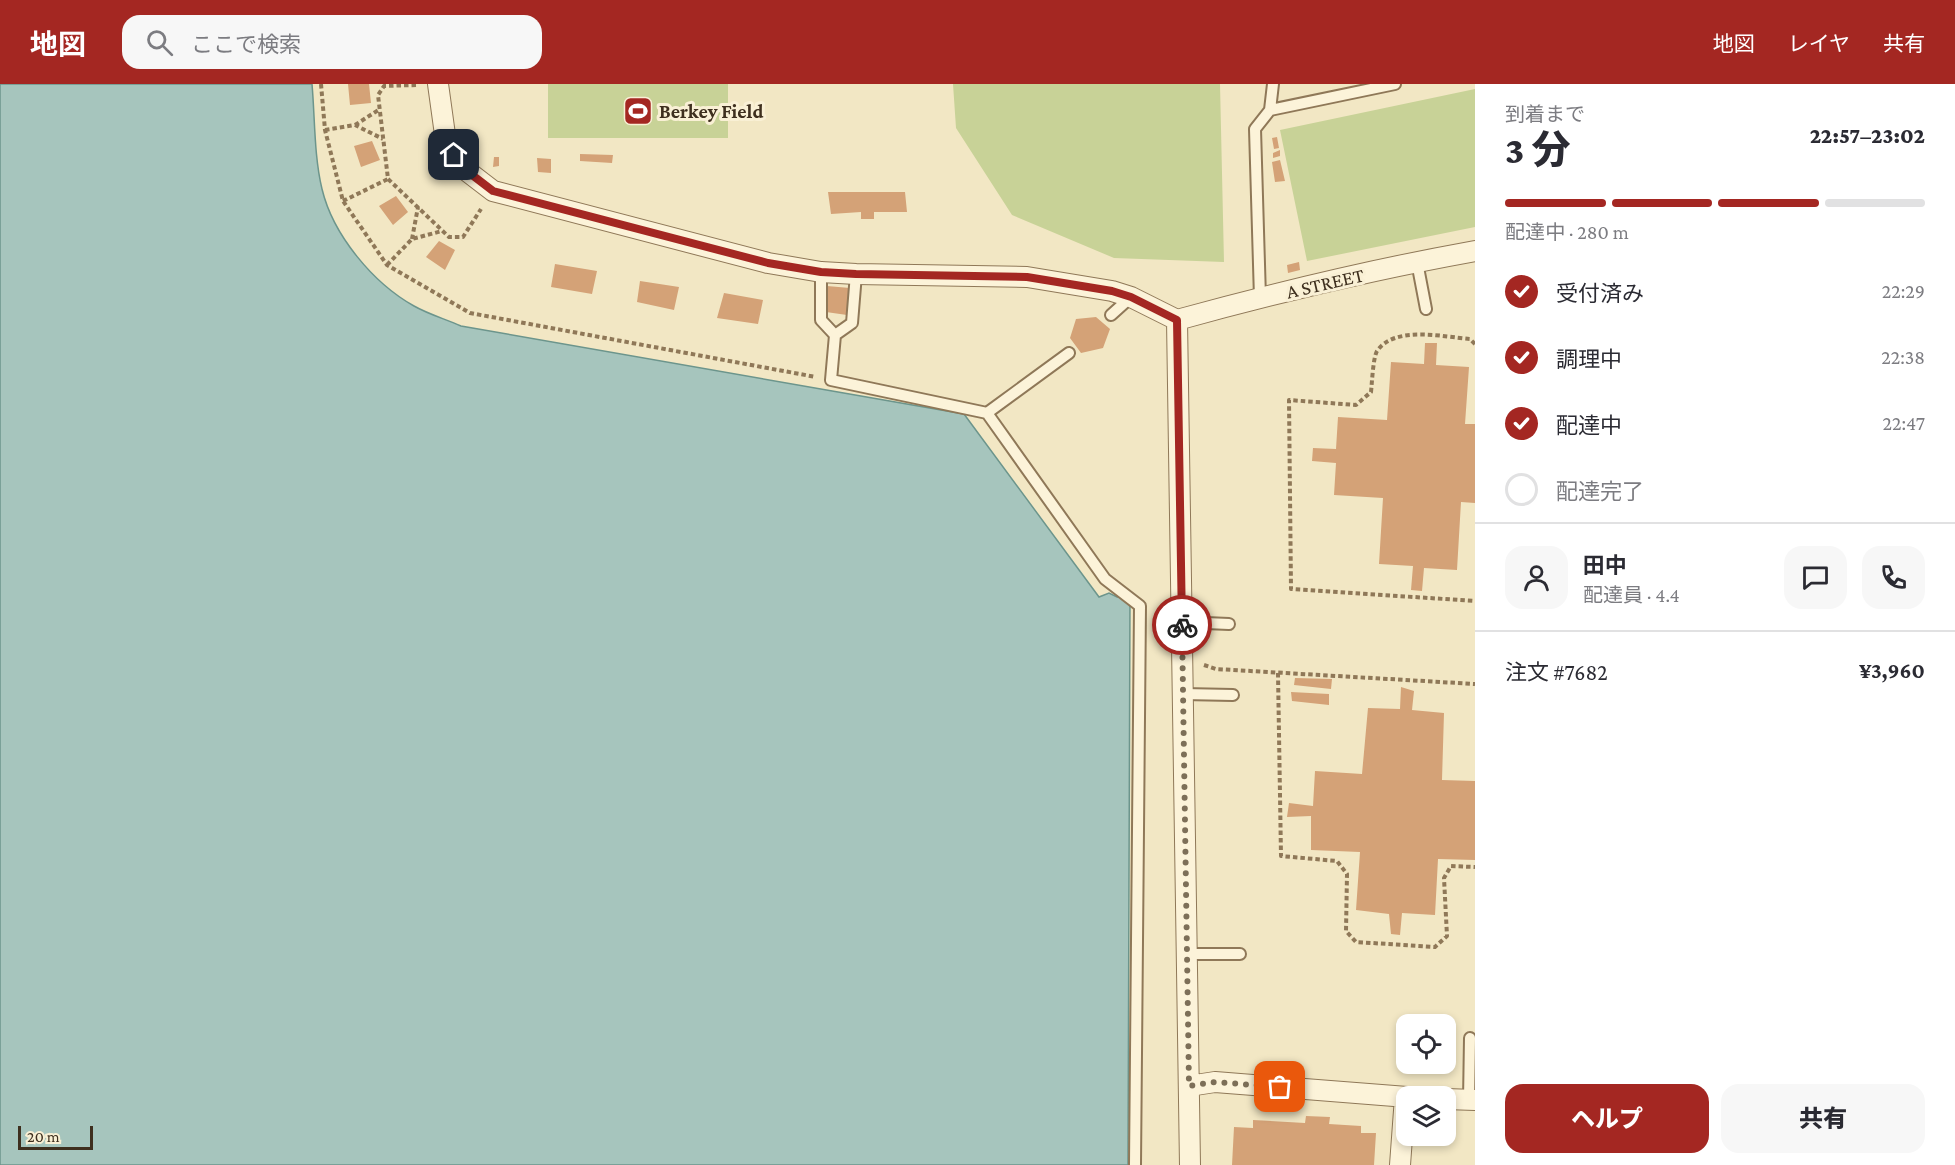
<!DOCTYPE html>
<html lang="ja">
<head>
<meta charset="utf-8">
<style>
  :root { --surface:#fff; --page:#f7f7f7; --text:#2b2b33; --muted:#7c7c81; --line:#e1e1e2; --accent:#a42722 }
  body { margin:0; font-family:"Crimson Pro","Noto Sans JP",serif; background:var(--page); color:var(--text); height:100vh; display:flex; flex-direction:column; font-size:22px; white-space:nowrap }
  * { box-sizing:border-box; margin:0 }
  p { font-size:20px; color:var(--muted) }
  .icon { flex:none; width:33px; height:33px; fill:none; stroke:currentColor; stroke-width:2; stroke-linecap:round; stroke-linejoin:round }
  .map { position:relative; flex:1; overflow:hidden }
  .drawer { display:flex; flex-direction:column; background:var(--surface); width:480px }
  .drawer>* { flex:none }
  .controls { position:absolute; left:1396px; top:930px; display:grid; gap:12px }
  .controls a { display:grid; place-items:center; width:60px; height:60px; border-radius:12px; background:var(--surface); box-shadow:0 3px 9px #0003; font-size:30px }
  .scale { position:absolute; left:18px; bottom:15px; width:75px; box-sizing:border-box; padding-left:6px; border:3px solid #3e2f1e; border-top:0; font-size:16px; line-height:21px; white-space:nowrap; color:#3e2f1e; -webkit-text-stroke:4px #f9f0d5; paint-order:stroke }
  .pin { position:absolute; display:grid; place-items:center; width:51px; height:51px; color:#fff; margin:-26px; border-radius:12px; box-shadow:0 3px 9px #0006 }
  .courier { position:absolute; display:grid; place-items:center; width:60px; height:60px; margin:-30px; border:4px solid #a42722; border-radius:50%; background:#fff; color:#222; box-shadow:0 2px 8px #0007 }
  .overview em { font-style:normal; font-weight:800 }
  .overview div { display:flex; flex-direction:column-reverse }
  .overview { display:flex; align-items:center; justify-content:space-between; height:102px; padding:0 30px }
  h1 { font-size:39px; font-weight:800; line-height:45px }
  .bar { display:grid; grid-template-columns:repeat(4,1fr); gap:9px 6px; align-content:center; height:72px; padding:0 30px }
  .bar i { height:8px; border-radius:4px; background:var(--line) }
  .bar .current { background:var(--accent) }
  .bar p { grid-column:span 4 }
  .line { display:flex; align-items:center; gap:15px; padding:0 30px; border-top:2px solid var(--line) }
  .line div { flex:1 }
  .round { display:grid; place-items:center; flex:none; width:63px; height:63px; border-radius:18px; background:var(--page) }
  ol { padding:0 30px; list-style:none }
  li { display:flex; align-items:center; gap:18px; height:66px }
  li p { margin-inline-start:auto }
  li .icon { padding:6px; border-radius:50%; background:var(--accent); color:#fff; stroke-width:4 }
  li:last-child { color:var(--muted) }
  li i { width:33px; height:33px; border:3px solid var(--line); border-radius:50% }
  .cta { display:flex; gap:12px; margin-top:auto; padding:12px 30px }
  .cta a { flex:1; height:69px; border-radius:18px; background:var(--accent); color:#fff; font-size:24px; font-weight:800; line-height:69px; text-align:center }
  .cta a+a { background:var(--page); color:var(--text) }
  header { display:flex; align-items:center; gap:36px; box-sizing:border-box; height:84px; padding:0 30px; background:var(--accent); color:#fff }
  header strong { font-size:28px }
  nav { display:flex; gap:33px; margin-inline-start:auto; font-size:21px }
  .search { width:420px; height:54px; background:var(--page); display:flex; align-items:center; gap:15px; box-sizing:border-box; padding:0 21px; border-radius:18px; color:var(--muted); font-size:22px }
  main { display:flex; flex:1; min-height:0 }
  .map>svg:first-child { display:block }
  .green { fill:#c8d297 }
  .water { fill:#a6c5bd; stroke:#6c958c; stroke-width:1.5 }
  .building { fill:#d4a277 }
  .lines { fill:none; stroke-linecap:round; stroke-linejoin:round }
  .service-casing { stroke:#8f7858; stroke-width:14 }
  .minor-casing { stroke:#8f7858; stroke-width:22 }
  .path { stroke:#8f7858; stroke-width:4; stroke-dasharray:4.5 3; stroke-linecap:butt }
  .service { stroke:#fcf3d9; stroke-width:10 }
  .minor { stroke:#fcf3d9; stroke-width:20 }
  .done { stroke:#7d6f58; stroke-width:6; stroke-dasharray:0 10.8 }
  .route { stroke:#a42722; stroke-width:8 }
  .labels { text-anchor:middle; stroke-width:6; stroke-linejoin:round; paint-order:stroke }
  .poi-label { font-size:20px; font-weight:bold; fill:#3e2f1e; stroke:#f9f0d5; text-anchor:start }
  .street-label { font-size:20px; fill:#3e2f1e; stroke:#f9f0d5 }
</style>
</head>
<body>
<header>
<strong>地図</strong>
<div class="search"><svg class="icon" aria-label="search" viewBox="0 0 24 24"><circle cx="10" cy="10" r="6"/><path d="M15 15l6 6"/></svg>ここで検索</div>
<nav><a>地図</a><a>レイヤ</a><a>共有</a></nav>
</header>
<main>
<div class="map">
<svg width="1475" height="1081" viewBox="0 0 1475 1081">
  <rect width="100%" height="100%" fill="#f2e7c4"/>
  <!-- green -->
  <path class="green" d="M 548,0 L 728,0 L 728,54 L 548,54 Z
    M 953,0 L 1220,0 L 1224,178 L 1114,174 L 1012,131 L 956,44 Z
    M 1475,5 L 1475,143 L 1307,177 L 1280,46 Z"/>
  <!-- water -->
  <path class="water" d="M 0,0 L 312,0 C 315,34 314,72 322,105 C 333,151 373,199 414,222 C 428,230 445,235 461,242 L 964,330 L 1099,513 L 1109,509 L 1117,513 L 1130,514 L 1128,1081 L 0,1081 Z"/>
  <!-- building -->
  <path class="building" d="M 348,0 L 369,0 L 371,19 L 350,21 Z
    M 1277,53 L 1279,64 L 1274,65 L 1272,54 Z
    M 372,57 L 380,76 L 361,83 L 354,62 Z
    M 1280,66 L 1280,72 L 1273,74 L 1273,69 Z
    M 580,70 L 613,71 L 612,79 L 580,77 Z
    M 494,73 L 499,73 L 499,82 L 493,83 Z
    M 537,74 L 551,75 L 551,89 L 538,88 Z
    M 1280,76 L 1285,97 L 1275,98 L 1272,78 Z
    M 828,108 L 905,108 L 907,128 L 874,128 L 874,135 L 861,135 L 861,128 L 831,130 Z
    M 396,112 L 408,128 L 393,141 L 379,122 Z
    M 439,157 L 455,166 L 445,186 L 426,173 Z
    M 1299,178 L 1300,186 L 1288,189 L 1287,181 Z
    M 555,180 L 597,187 L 592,210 L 551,203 Z
    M 640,197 L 679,203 L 674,226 L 637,218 Z
    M 827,202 L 850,204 L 847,231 L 826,228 Z
    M 724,209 L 763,216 L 758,240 L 717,234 Z
    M 1096,233 L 1110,245 L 1103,264 L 1081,269 L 1070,254 L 1076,235 Z
    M 1425,259 L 1437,259 L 1436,281 L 1469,283 L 1465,340 L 1475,340 L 1475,419 L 1461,418 L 1457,486 L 1424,484 L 1422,507 L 1411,506 L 1413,482 L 1379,480 L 1383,414 L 1334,411 L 1336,379 L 1312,377 L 1313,364 L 1336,365 L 1338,333 L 1387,336 L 1391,278 L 1424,280 Z
    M 1295,594 L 1332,595 L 1331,605 L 1294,601 Z
    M 1401,603 L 1414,607 L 1412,626 L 1444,629 L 1442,696 L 1475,697 L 1475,776 L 1438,775 L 1435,831 L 1402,829 L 1400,851 L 1391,850 L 1389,830 L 1356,826 L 1360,768 L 1311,766 L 1311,732 L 1287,733 L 1289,719 L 1313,722 L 1315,687 L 1362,690 L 1368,624 L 1400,625 Z
    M 1291,608 L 1329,610 L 1329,621 L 1292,617 Z
    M 1306,1032 L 1330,1033 L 1329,1040 L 1361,1042 L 1361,1049 L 1376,1049 L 1374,1081 L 1232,1081 L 1234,1043 L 1253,1044 L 1253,1036 L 1305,1039 Z"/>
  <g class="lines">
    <!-- service casing -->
    <g class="service-casing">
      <path id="service" d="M 1270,26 L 1273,0
        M 1417,178 L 1426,225
        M 821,188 L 821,236 L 835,251
        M 856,190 L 852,239 L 835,251 L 831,296 L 987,329 L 1105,495 L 1140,522 L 1135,1081
        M 1260,214 L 1255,45 L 1270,26 L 1395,0
        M 1111,231 L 1131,213
        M 987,329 L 1069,269
        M 1182,538 L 1229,540
        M 1183,610 L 1233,611
        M 1187,870 L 1240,870
        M 1469,1016 L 1470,954"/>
    </g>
    <!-- minor casing -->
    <g class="minor-casing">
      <path id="minor" d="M 438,0 L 446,58 L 463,84 L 493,107 L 768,179 L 821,188 L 856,190 L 1027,193 L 1112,207 L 1131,213 L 1177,236
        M 1177,236 L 1190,1081
        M 1177,236 C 1275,209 1375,185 1475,167
        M 1189,1002 L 1215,998 L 1407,1013
        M 1446,1015 L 1475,1016
        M 1400,1081 L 1405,1013"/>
    </g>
    <!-- path -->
    <path class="path" d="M 321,0 L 325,46 L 343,117 L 387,181 L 470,229 L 816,293
      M 416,1 L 384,2 L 378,11 L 388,95 L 449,153 L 463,153 L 481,125
      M 355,41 L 380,25
      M 325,46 L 355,41 L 383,55
      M 343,117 L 388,95
      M 412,155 L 418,123
      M 387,181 L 412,155 L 442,147
      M 1475,260 L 1470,255 C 1444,253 1395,241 1377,267 C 1373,274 1372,299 1371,308 L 1356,321 L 1289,316 L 1291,505 L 1475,517
      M 1204,581 L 1216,585 L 1475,600
      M 1278,589 L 1281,772 L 1337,777 L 1347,790 L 1346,847 L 1356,858 L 1435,863 L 1447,852 L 1444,794 L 1451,782 L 1475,783"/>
    <!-- service -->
    <use href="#service" class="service"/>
    <!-- minor -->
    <use href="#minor" class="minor"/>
  </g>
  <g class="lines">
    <!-- done -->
    <path class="done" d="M 1182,541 L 1189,1002 L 1215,998 L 1280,1003"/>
    <!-- route -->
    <path class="route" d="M 454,71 L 463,84 L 493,107 L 768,179 L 821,188 L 856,190 L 1027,193 L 1112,207 L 1131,213 L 1177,236 L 1182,541"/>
  </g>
  <!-- icons -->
  <defs>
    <g id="stadium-square" transform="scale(1.5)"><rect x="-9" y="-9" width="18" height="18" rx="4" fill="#a42722" stroke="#f9f0d5"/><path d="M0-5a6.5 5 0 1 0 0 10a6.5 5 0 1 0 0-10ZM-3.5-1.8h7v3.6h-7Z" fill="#fff"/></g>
  </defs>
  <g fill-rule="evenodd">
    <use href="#stadium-square" x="638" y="27"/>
  </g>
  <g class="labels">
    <!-- poi labels -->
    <g class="poi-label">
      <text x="659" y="34">Berkey Field</text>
    </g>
    <!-- street labels -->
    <g class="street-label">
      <text transform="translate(1325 199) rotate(-13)" y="7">A STREET</text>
    </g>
  </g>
</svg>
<div class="controls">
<a><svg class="icon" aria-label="locate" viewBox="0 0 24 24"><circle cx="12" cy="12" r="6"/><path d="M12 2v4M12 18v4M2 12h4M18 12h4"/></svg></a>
<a><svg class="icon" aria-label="layers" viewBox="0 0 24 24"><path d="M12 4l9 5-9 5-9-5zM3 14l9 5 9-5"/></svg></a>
</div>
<div class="scale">20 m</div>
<div class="pin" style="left:1280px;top:1003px;background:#ea580c"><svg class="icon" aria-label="bag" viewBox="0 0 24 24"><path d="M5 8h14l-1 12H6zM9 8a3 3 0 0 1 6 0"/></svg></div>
<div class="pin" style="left:454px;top:71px;background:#1f2937"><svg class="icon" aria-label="home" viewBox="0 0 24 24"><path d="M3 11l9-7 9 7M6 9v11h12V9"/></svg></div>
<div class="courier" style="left:1182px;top:541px"><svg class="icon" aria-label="bike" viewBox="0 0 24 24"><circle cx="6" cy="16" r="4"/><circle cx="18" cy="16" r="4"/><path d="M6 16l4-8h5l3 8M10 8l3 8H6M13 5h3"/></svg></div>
</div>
<section class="drawer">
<div class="overview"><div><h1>3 分</h1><p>到着まで</p></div><em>22:57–23:02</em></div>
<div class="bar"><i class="current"></i><i class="current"></i><i class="current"></i><i></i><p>配達中 · 280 m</p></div>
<ol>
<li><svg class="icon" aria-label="check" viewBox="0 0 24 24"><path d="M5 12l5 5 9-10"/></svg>受付済み<p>22:29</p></li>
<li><svg class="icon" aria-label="check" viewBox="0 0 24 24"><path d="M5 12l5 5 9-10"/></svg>調理中<p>22:38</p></li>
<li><svg class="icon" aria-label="check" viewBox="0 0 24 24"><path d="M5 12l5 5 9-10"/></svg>配達中<p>22:47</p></li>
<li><i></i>配達完了</li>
</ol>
<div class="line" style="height:108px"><a class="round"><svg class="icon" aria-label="person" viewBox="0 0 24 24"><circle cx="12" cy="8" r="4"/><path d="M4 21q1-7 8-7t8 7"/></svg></a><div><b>田中</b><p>配達員 · 4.4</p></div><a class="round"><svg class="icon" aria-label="chat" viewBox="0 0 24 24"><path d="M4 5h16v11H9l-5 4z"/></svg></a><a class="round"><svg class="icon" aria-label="phone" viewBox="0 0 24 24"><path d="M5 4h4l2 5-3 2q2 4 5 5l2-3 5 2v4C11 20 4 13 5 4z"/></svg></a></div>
<div class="line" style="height:78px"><div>注文 #7682</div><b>¥3,960</b></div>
<div class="cta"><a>ヘルプ</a><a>共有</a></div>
</section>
</main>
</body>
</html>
